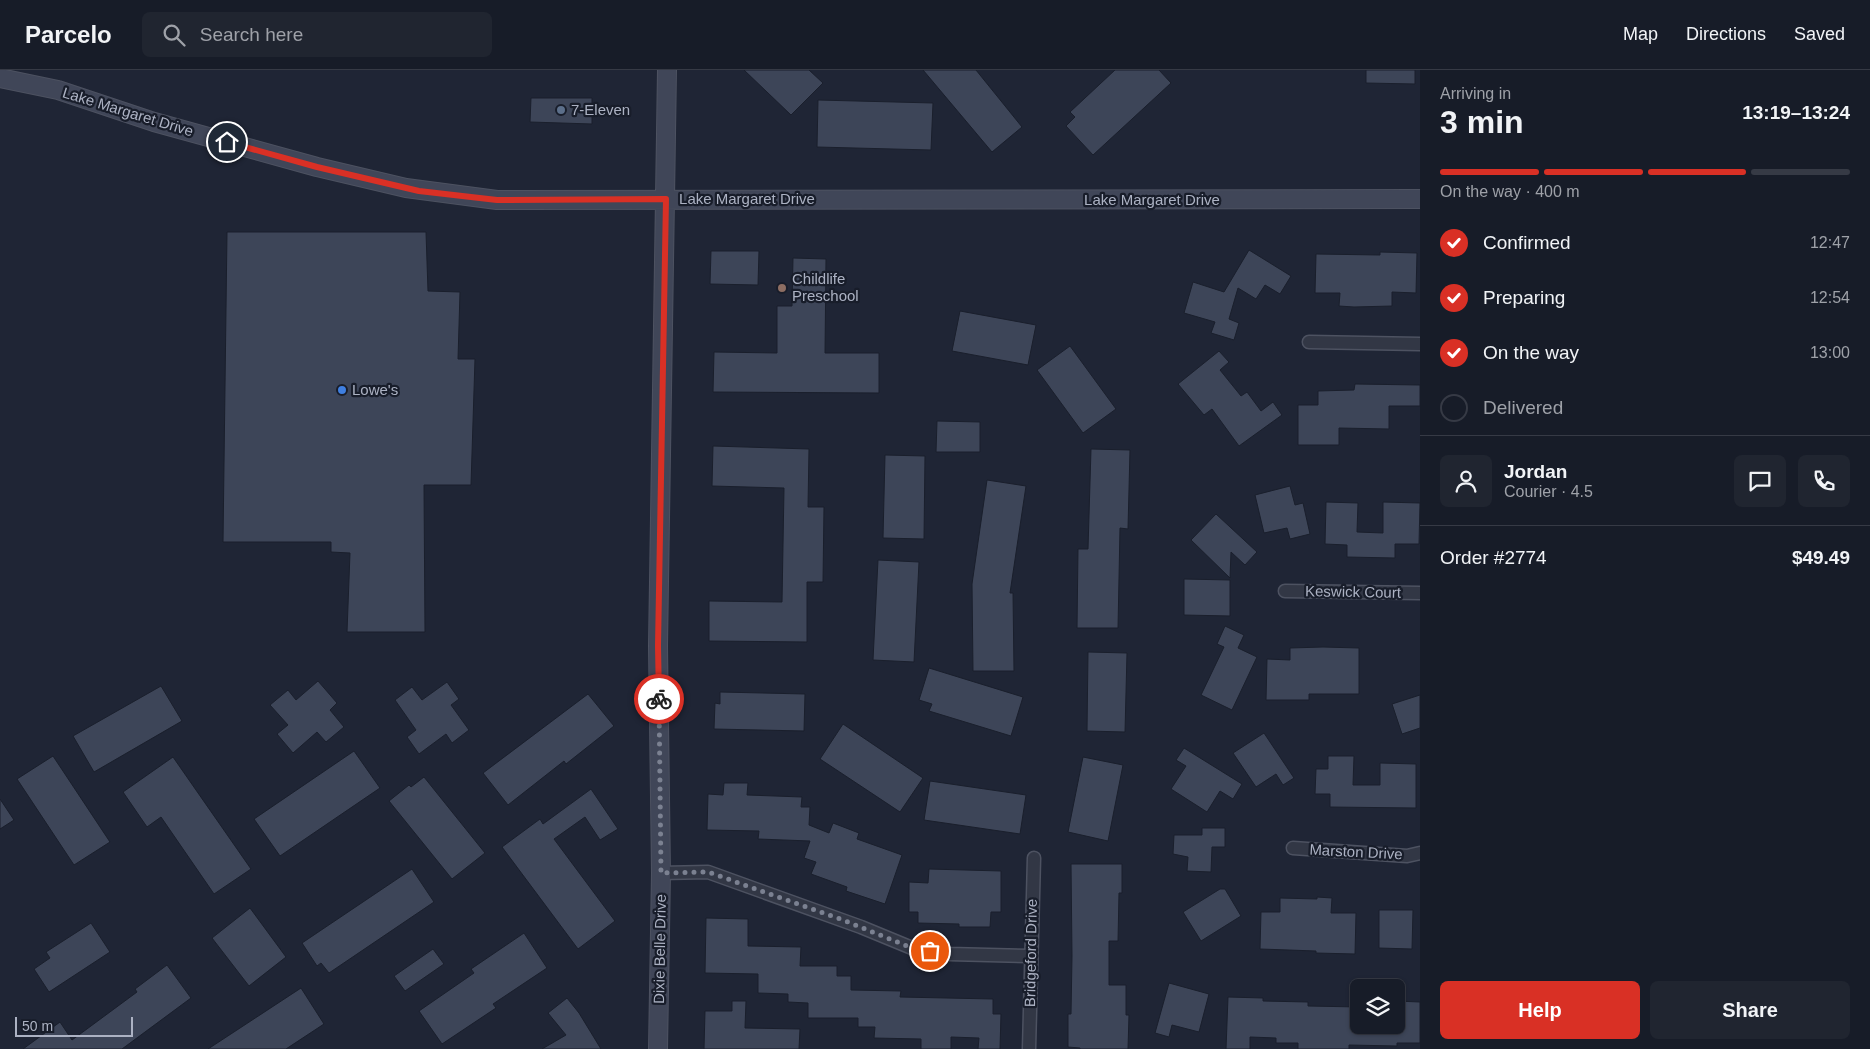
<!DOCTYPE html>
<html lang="en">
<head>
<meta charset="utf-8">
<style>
  :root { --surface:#171c28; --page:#202530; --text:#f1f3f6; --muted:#9ea1a8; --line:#363a45; --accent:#d93025 }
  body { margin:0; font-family:Arial,sans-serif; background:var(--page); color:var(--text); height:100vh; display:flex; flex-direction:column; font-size:19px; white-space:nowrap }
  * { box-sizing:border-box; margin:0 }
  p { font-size:16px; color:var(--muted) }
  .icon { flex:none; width:28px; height:28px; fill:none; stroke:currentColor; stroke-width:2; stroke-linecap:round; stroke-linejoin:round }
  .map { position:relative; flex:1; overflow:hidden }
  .drawer { display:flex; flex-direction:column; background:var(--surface); width:450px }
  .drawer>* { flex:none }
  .tools { position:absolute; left:1350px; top:909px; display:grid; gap:10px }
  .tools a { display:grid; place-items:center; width:55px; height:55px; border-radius:8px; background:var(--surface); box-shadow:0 1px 4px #0004,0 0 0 1px var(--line); font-size:25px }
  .scale { position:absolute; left:15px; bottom:12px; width:118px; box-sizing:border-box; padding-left:5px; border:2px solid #acb2c3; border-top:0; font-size:14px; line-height:18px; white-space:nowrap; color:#acb2c3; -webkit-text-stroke:4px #181d2a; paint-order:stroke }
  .pin { position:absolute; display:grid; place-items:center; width:42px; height:42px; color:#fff; margin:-21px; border:2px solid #fff; border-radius:50%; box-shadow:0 1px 5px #0007 }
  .courier { position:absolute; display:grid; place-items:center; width:50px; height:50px; margin:-25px; border:4px solid #d93025; border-radius:50%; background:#fff; color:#222; box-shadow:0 1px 6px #0007 }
  .overview em { font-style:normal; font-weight:600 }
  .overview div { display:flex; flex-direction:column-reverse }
  .overview { display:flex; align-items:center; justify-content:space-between; height:85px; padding:0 20px }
  h1 { font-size:32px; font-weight:600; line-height:38px }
  .bar { display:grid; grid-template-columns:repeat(4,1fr); gap:8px 5px; align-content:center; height:60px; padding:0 20px }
  .bar i { height:6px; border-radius:4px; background:var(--line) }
  .bar .active { background:var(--accent) }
  .bar p { grid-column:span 4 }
  .line { display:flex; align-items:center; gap:12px; padding:0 20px; border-top:1px solid var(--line) }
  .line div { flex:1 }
  .round { display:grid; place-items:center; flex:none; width:52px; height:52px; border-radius:8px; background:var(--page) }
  ol { padding:0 20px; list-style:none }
  li { display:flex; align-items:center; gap:15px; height:55px }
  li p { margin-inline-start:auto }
  li .icon { padding:5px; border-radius:50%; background:var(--accent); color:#fff; stroke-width:4 }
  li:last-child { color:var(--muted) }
  li i { width:28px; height:28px; border:2px solid var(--line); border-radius:50% }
  .button { display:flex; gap:10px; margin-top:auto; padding:10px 20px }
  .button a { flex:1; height:58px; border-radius:8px; background:var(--accent); color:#fff; font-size:20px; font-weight:600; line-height:58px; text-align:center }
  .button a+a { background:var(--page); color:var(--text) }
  header { display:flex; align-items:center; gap:30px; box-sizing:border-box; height:70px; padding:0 25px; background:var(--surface); border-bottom:1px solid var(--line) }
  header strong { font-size:24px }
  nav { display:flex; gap:28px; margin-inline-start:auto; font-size:18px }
  .search { width:350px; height:45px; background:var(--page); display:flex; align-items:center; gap:12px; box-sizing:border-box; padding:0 18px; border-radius:8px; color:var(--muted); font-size:19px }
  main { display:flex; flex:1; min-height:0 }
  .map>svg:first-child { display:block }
  .building { fill:#3d4558; stroke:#1a1f2c }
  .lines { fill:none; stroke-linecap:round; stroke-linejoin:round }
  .street-casing { stroke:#4d5261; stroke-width:15 }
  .secondary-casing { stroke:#4d5261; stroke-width:20 }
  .street { stroke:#323745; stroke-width:12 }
  .secondary { stroke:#404658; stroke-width:18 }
  .done { stroke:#7b8191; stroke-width:5; stroke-dasharray:0 9 }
  .route { stroke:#d93025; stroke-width:6 }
  .service-dot { fill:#5c6f8a; stroke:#181d2a; stroke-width:2 }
  .education-dot { fill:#8d6e63; stroke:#181d2a; stroke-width:2 }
  .shop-dot { fill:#3f7fe0; stroke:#181d2a; stroke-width:2 }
  .labels { text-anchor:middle; stroke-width:4.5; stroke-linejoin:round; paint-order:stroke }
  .poi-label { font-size:15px; fill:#acb2c3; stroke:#181d2a; text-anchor:start }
  .street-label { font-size:15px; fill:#acb2c3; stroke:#181d2a }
</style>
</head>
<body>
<header>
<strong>Parcelo</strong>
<div class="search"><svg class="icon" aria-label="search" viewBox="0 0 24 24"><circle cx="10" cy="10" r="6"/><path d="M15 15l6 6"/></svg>Search here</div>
<nav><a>Map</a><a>Directions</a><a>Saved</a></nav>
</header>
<main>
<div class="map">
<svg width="1420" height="979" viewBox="0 0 1420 979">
  <rect width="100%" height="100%" fill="#1f2535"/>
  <!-- building -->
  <path class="building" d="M 744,0 L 809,0 L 823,13 L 791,45 Z
    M 923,0 L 976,0 L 1022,57 L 992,82 Z
    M 1115,0 L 1159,0 L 1171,13 L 1093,85 L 1066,56 L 1075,47 L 1070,42 Z
    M 1366,0 L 1415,0 L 1415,14 L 1366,13 Z
    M 531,28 L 592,28 L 592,54 L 530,52 Z
    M 818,30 L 933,33 L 931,80 L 817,77 Z
    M 227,162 L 426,162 L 428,221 L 460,222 L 458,289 L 475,289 L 471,415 L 424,415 L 425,562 L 347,562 L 350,483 L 331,482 L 331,472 L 223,472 Z
    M 1249,180 L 1291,206 L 1280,224 L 1265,215 L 1256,229 L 1238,218 L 1229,249 L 1239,253 L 1234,270 L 1211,263 L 1215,252 L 1184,243 L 1193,212 L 1224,222 Z
    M 711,181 L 759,181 L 758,215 L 710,214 Z
    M 1380,182 L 1417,183 L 1416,223 L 1392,222 L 1392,236 L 1354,237 L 1339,236 L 1340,223 L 1315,223 L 1316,184 L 1380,185 Z
    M 793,188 L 826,189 L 825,283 L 879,283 L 879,323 L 713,322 L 714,282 L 777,283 L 777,236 L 792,236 Z
    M 960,241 L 1036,255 L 1028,295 L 952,281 Z
    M 1070,276 L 1116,339 L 1083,363 L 1037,300 Z
    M 1219,281 L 1229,292 L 1220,300 L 1241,326 L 1247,322 L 1261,341 L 1273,332 L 1282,345 L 1239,376 L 1212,339 L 1204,345 L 1178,314 Z
    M 1355,314 L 1420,315 L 1420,336 L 1389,336 L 1389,359 L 1339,358 L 1339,375 L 1298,375 L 1298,335 L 1318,335 L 1318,321 L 1354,320 Z
    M 937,351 L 980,352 L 980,382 L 936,382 Z
    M 713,376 L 809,379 L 808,437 L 824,437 L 823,512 L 807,512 L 807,572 L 709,571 L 709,531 L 782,532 L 784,418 L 712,416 Z
    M 1091,379 L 1130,380 L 1128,459 L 1120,458 L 1118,558 L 1077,558 L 1078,479 L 1088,479 Z
    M 885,385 L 925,386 L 924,469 L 883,468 Z
    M 987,410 L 1026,416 L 1010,523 L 1013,523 L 1014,601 L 973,601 L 972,514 Z
    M 1290,416 L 1295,435 L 1303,433 L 1310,464 L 1290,469 L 1287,458 L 1264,463 L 1255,425 Z
    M 1326,432 L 1358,433 L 1357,462 L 1383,463 L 1383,432 L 1420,433 L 1419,474 L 1395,474 L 1395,488 L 1347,487 L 1347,475 L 1325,474 Z
    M 1216,444 L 1257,482 L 1245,495 L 1231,482 L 1230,508 L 1191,470 Z
    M 878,490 L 919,492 L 914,592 L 873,590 Z
    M 1184,509 L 1230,510 L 1230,546 L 1184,545 Z
    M 1225,556 L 1244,565 L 1238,578 L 1257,587 L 1232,640 L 1201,625 L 1224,577 L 1217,574 Z
    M 1323,577 L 1359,578 L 1359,624 L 1309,624 L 1309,630 L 1266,630 L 1267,589 L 1290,590 L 1290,578 Z
    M 1088,582 L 1127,583 L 1125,662 L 1087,661 Z
    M 929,598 L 1023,627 L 1011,666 L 929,641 L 932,634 L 919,630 Z
    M 318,611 L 337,633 L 330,640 L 344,657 L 326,672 L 317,662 L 293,683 L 277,664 L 288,655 L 270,635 L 288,620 L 296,630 Z
    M 447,612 L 459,629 L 451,635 L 469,660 L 452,673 L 446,664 L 419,684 L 407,667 L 416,660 L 395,630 L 412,617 L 422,630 Z
    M 161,616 L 182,651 L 94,702 L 73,666 Z
    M 720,622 L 805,624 L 804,661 L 714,659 L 715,633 L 720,634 Z
    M 588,624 L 614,656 L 566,694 L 564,691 L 508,735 L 483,703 Z
    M 1420,625 L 1420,658 L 1402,664 L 1392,634 Z
    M 843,654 L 923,708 L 900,742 L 820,689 Z
    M 1264,663 L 1294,708 L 1283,715 L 1276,704 L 1256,717 L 1233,683 Z
    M 1184,678 L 1242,714 L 1233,729 L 1220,721 L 1207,742 L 1171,719 L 1186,696 L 1176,690 Z
    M 354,681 L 380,718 L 280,786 L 254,749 Z
    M 53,686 L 110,772 L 74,795 L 17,709 Z
    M 1328,686 L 1354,686 L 1353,715 L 1380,715 L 1380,693 L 1416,694 L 1416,738 L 1330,737 L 1330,724 L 1315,724 L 1316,699 L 1328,699 Z
    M 173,687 L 251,799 L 214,824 L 161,747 L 147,757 L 123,722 Z
    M 1083,687 L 1123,695 L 1108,771 L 1068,762 Z
    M 424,707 L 485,783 L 452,809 L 389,731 L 409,715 L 411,717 Z
    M 930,711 L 1026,725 L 1020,764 L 924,750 Z
    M 724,713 L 748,713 L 747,725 L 802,727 L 801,737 L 810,737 L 809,755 L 829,763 L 833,753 L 859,763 L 857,769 L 902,785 L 885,834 L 846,821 L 847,817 L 811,804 L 816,792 L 804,788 L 810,771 L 758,769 L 759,761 L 707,760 L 708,724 L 723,725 Z
    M 591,719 L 618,759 L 600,770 L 585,747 L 554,769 L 615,851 L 578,879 L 502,777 L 540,749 L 543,754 Z
    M 0,729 L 14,750 L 0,759 Z
    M 1202,758 L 1225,758 L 1225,777 L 1212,777 L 1211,802 L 1187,801 L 1188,787 L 1173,784 L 1174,765 L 1202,765 Z
    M 1071,794 L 1122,794 L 1122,823 L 1119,823 L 1118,871 L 1109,871 L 1109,915 L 1126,915 L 1126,945 L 1129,945 L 1128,979 L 1080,979 L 1080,978 L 1068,977 L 1068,944 L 1071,944 L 1072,886 Z
    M 412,799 L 434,832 L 329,903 L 321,893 L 317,896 L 302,873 Z
    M 929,799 L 1001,801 L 1001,842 L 991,842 L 990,857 L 959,857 L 959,854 L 918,853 L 918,842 L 909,842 L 909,812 L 928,813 Z
    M 1220,819 L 1225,819 L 1241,846 L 1201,871 L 1183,842 Z
    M 1317,827 L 1332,828 L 1331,843 L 1356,843 L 1355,884 L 1316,883 L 1316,881 L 1260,879 L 1261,842 L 1280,842 L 1280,828 L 1317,829 Z
    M 250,838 L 286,887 L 249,916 L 212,868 Z
    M 1379,840 L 1413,840 L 1412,879 L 1379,878 Z
    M 706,848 L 748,849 L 748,876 L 801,877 L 800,896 L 837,896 L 837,906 L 851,906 L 851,920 L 901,921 L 900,927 L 993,929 L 993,944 L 1001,944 L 1000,979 L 978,979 L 979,968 L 951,967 L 951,979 L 921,979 L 921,969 L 874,968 L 875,957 L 858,957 L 858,948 L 808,948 L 808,933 L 788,932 L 788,924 L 758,923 L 758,904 L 705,903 Z
    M 91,853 L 110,882 L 49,922 L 34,899 L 50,888 L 46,882 Z
    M 524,863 L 547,898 L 493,934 L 496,938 L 442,974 L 419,941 L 474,903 L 471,899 Z
    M 433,879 L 444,894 L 405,921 L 394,906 Z
    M 167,895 L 191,928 L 122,979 L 23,979 L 60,952 L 72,970 L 137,922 L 135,919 Z
    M 1169,913 L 1209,924 L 1199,962 L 1172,955 L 1169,967 L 1155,963 Z
    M 301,918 L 324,954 L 286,979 L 208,979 Z
    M 1228,927 L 1263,928 L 1263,931 L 1308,932 L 1308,936 L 1359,937 L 1359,955 L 1396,955 L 1396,931 L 1420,932 L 1420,973 L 1397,973 L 1397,976 L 1349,975 L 1349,979 L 1298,979 L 1298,973 L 1276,973 L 1276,968 L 1250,967 L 1250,979 L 1226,979 Z
    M 567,928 L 579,943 L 601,979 L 542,979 L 566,965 L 548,943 Z
    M 732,931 L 746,931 L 745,958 L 800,959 L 799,979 L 704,979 L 705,941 L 732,941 Z"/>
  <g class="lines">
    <!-- street casing -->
    <g class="street-casing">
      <path id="street" d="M 1309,272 L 1420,274
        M 1285,521 L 1420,523
        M 1293,778 L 1407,786 L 1420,783
        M 661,803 L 708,802 L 861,857 L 912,878 L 949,884 L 1030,886
        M 1029,979 L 1034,788"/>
    </g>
    <!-- secondary casing -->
    <g class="secondary-casing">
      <path id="secondary" d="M 0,8 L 58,20 L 154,52 L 317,97 L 406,118 L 497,130 L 1420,129
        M 658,979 L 661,803 L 658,576 L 667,0"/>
    </g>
    <!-- street -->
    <use href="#street" class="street"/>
    <!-- secondary -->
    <use href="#secondary" class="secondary"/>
  </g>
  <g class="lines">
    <!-- done -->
    <path class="done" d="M 659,629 L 661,803 L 708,802 L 843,850 L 912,878 L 930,881"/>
    <!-- route -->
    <path class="route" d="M 227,72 L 317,97 L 419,121 L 497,130 L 666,129 L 658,576 L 659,629"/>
  </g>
  <!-- markers -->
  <circle class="service-dot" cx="561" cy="40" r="5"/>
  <circle class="education-dot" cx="782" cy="218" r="5"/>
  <circle class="shop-dot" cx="342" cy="320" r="5"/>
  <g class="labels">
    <!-- poi labels -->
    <g class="poi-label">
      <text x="571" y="45">7-Eleven</text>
      <text x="792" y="214">Childlife<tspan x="792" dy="17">Preschool</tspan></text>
      <text x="352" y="325">Lowe's</text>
    </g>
    <!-- street labels -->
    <g class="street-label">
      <text transform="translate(128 42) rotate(17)" y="5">Lake Margaret Drive</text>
      <text x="747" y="134">Lake Margaret Drive</text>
      <text x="1152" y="135">Lake Margaret Drive</text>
      <text transform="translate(1353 522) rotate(1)" y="5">Keswick Court</text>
      <text transform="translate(1356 782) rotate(3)" y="5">Marston Drive</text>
      <text transform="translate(660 879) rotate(-89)" y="5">Dixie Belle Drive</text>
      <text transform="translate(1031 883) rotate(-89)" y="5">Bridgeford Drive</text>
    </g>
  </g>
</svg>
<div class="tools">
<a><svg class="icon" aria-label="layers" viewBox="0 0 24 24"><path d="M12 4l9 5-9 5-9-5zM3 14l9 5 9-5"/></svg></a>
</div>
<div class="scale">50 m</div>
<div class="pin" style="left:930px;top:881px;background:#ea580c"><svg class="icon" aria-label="bag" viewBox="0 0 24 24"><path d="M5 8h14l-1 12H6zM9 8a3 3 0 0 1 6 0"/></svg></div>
<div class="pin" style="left:227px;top:72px;background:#1f2937"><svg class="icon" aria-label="home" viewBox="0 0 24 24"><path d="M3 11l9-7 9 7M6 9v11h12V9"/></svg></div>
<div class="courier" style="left:659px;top:629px"><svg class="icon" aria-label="bike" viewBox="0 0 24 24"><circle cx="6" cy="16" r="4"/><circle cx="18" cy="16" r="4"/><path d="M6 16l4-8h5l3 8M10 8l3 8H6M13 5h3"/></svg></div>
</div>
<section class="drawer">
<div class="overview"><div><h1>3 min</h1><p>Arriving in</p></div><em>13:19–13:24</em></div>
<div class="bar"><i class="active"></i><i class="active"></i><i class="active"></i><i></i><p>On the way · 400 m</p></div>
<ol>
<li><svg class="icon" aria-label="check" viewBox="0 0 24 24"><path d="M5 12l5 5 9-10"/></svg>Confirmed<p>12:47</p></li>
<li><svg class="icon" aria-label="check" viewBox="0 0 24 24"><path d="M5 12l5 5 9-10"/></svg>Preparing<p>12:54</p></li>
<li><svg class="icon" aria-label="check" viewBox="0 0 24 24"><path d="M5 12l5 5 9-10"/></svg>On the way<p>13:00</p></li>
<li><i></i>Delivered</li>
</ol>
<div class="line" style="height:90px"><a class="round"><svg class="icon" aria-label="person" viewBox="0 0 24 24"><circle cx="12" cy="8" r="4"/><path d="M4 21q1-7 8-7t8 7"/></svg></a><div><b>Jordan</b><p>Courier · 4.5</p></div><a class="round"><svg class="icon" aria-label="chat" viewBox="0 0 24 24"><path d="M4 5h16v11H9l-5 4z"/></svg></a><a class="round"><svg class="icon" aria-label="phone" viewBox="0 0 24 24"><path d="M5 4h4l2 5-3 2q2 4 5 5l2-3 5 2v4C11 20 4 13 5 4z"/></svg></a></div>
<div class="line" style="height:65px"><div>Order #2774</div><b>$49.49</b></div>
<div class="button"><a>Help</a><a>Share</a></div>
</section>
</main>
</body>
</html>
